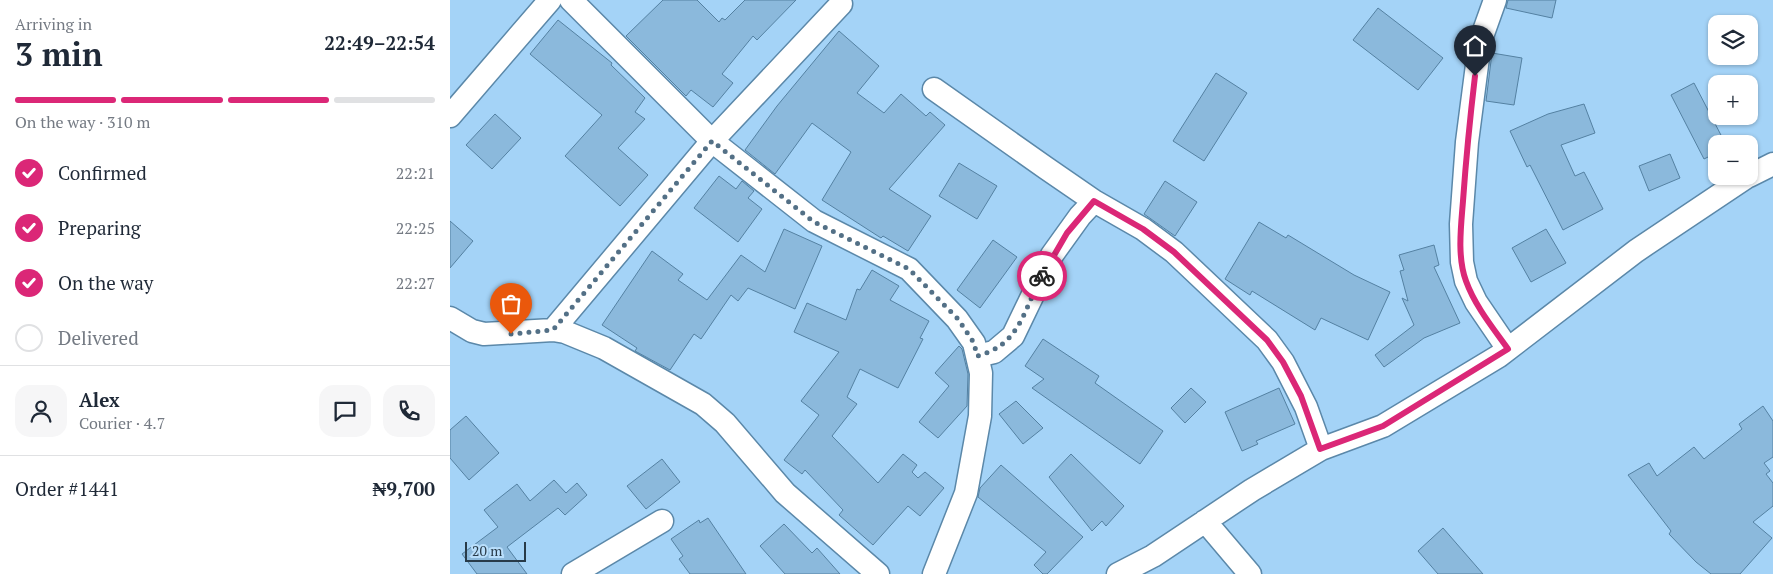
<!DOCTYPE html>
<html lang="en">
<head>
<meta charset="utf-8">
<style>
  :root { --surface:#fff; --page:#f6f6f7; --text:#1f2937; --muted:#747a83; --line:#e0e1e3; --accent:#db2777 }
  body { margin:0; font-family:"PT Serif",serif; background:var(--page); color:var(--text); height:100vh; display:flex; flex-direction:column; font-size:19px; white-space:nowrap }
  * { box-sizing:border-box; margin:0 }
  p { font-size:16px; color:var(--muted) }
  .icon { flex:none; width:28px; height:28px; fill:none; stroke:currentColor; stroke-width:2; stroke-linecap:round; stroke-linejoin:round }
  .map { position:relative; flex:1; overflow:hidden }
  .sheet { display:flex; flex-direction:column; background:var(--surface); width:450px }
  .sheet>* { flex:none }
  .tools { position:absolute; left:1258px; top:15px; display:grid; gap:10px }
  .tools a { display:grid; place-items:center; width:50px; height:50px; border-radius:10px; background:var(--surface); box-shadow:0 1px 4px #0004; font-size:25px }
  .scale { position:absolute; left:15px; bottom:12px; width:61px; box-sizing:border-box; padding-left:5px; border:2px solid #283b49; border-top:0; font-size:14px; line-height:18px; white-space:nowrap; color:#283b49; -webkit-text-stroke:4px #b9dffc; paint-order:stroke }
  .pin { position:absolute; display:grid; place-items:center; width:42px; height:42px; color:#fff; margin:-51px -21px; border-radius:50% 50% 50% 0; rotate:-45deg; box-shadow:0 0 5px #0007 }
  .pin .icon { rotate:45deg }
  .courier { position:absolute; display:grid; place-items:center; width:50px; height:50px; margin:-25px; border:4px solid #db2777; border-radius:50%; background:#fff; color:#222; box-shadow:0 1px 6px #0007 }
  .head em { font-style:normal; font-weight:700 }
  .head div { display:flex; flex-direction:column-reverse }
  .head { display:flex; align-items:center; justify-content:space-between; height:85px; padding:0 15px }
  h1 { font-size:32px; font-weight:700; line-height:38px }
  .bar { display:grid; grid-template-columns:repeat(4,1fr); gap:8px 5px; align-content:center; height:60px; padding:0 15px }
  .bar i { height:6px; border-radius:4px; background:var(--line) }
  .bar .selected { background:var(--accent) }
  .bar p { grid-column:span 4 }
  .line { display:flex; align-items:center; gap:12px; padding:0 15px; border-top:1px solid var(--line) }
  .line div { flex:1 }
  .round { display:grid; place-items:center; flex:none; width:52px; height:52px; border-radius:15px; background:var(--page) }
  ol { padding:0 15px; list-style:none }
  li { display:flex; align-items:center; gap:15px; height:55px }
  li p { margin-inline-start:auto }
  li .icon { padding:5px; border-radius:50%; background:var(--accent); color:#fff; stroke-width:4 }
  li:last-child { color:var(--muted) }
  li i { width:28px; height:28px; border:2px solid var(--line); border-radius:50% }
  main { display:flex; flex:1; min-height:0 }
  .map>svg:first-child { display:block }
  .building { fill:#8bb9dc; stroke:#5481a2 }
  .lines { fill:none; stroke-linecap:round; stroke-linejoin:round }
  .minor-casing { stroke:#5b88a9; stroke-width:25 }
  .minor { stroke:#fff; stroke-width:22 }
  .done { stroke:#537086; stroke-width:5; stroke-dasharray:0 9 }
  .route { stroke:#db2777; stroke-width:6 }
</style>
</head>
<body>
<main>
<section class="sheet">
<div class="head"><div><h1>3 min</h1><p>Arriving in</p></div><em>22:49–22:54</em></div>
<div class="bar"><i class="selected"></i><i class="selected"></i><i class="selected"></i><i></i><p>On the way · 310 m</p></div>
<ol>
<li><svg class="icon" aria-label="check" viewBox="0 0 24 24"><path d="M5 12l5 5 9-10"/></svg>Confirmed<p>22:21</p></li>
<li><svg class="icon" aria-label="check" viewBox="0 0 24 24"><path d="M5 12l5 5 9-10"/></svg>Preparing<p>22:25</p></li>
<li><svg class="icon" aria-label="check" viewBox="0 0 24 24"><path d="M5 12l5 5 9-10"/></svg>On the way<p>22:27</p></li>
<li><i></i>Delivered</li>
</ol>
<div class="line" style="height:90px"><a class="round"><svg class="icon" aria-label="person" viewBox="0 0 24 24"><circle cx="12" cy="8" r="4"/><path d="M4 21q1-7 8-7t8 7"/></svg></a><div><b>Alex</b><p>Courier · 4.7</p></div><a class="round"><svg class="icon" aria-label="chat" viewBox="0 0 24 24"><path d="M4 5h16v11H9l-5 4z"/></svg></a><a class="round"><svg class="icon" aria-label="phone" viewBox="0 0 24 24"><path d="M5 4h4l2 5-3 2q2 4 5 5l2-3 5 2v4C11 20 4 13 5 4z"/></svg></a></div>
<div class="line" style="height:65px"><div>Order #1441</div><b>₦9,700</b></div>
</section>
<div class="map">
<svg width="1323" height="574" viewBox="0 0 1323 574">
  <rect width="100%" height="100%" fill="#a4d3f7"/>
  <!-- building -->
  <path class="building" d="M 213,0 L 247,0 L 269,22 L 272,18 L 275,20 L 295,0 L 346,0 L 307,40 L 303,36 L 272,74 L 283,83 L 263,107 L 241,90 L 236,96 L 176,36 Z
    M 1058,0 L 1106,0 L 1102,18 L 1056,8 Z
    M 928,8 L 993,58 L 968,90 L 903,40 Z
    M 108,20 L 162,63 L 161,65 L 195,98 L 185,112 L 195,119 L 168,148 L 198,175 L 170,206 L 115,156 L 152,115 L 80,54 Z
    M 389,31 L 429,66 L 407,93 L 434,113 L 451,94 L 476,116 L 480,112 L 495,125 L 439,189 L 481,216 L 458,251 L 433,236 L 431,238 L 372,200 L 401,152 L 362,123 L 325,174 L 295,150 L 327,106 Z
    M 1042,53 L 1072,58 L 1064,105 L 1036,101 Z
    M 766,73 L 797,93 L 754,161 L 723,141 Z
    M 1244,83 L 1273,139 L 1266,142 L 1266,153 L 1254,159 L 1221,95 Z
    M 1134,104 L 1145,133 L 1111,145 L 1125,176 L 1134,172 L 1153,209 L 1113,230 L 1080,165 L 1077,167 L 1060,131 L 1098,114 Z
    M 45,114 L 71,138 L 42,169 L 16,145 Z
    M 1220,154 L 1230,178 L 1199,191 L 1189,166 Z
    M 509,163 L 547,186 L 527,219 L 489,196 Z
    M 269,176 L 286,189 L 292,181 L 304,191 L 298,198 L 312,209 L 288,242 L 244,208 Z
    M 715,181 L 747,202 L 725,236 L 694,214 Z
    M 0,221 L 23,241 L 0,268 Z
    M 809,222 L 836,238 L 838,235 L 904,275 L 940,292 L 918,340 L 871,318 L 865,330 L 802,291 L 800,295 L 775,279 Z
    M 334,229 L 372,246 L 345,309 L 298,288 L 288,301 L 281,295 L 251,339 L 244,334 L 220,370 L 185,351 L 187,348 L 152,325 L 202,251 L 233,274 L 228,280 L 257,300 L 291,255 L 315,272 Z
    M 1096,229 L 1116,263 L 1081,282 L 1062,248 Z
    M 543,240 L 567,257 L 530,308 L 507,290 Z
    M 984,245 L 989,265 L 984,267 L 1010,323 L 974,338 L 934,367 L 925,355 L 964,325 L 952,298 L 958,301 L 950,271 L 954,270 L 949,255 Z
    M 422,270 L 449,286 L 440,300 L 479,321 L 470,338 L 473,339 L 448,388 L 410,369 L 397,397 L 407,404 L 382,436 L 428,483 L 453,454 L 467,465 L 462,472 L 468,478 L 475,472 L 494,488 L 470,516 L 458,506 L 423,545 L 389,515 L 393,510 L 355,470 L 352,474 L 334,460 L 369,415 L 351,401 L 389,352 L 344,332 L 357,303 L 396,320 L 407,289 L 410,290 Z
    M 593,339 L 649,376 L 645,383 L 713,431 L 690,464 L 582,388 L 594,379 L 575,366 Z
    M 509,346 L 512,349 L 518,374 L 517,406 L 488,438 L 469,422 L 499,386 L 485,373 Z
    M 741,388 L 756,402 L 735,423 L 721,408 Z
    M 829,388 L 845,424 L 806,441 L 808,444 L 792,451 L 775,412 Z
    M 566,401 L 593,428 L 573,444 L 549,414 Z
    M 1313,406 L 1323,421 L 1323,457 L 1314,463 L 1320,471 L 1316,474 L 1323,483 L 1323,506 L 1303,522 L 1322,538 L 1290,574 L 1261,574 L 1246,562 L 1219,534 L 1221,531 L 1178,475 L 1199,463 L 1207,476 L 1244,447 L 1254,459 L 1292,429 L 1289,424 Z
    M 16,416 L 49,453 L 19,480 L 0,458 L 0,430 Z
    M 621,454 L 674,506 L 656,526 L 652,521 L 642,531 L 599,477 Z
    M 212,459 L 230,482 L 196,509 L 177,486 Z
    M 551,465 L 633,537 L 597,574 L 593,574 L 584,565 L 596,552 L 528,497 L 530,488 Z
    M 104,480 L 116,493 L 127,483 L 137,495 L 115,515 L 108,508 L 57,547 L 77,574 L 27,574 L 12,554 L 48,527 L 34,510 L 67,484 L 80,501 Z
    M 258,518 L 296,574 L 240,574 L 229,559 L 233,556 L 221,539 L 249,520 L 250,523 Z
    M 334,524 L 362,553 L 367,548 L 390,574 L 335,574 L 310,546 Z
    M 993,528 L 1033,574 L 988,574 L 968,551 Z"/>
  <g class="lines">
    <!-- minor casing -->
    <g class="minor-casing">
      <path id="minor" d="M 121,0 L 262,141 L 364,221 L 459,269 L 507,319 L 524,343 L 531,373 L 530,416 L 516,493 L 484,574
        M 1045,0 L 1030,42 L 1017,142 L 1011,224 L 1012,262 L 1016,281 L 1026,302 L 1058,349
        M 484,89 L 596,168 L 644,201 L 693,229 L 724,252 L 817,340 L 833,362 L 856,407 L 871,449
        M 0,116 L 100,0
        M 1299,176 L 1323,164
        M 0,318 L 22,331 L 34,334 L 103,330 L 115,332 L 154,348 L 253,404 L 275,423 L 335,493 L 428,574
        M 103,330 L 262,141 L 391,4
        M 527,356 L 544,352 L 563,336 L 602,255 L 630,216 L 644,201
        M 755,521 L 800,574
        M 123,574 L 212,521
        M 668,574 L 703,556 L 802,490 L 871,449 L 933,426 L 1049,356 L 1186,251 L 1298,176"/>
    </g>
    <!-- minor -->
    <use href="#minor" class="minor"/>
  </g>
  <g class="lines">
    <!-- done -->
    <path class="done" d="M 61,334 L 103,330 L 262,141 L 364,222 L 459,269 L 508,319 L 524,343 L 527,356 C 570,345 573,311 592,276"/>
    <!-- route -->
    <path class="route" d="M 592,276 L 617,233 L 644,201 L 693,229 L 724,252 L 817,340 L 833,362 L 851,396 L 870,449 L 933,426 L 1058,349 C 1043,328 1025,306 1016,281 C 1007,257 1011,226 1013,201 C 1016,159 1020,118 1025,76"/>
  </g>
</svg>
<div class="tools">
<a><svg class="icon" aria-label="layers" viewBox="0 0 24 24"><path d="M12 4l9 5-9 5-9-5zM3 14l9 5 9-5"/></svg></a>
<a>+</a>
<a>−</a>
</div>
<div class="scale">20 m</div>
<div class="pin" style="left:61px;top:334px;background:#ea580c"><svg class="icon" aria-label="bag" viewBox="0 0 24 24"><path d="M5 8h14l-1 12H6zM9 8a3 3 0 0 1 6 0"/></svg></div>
<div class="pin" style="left:1025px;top:76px;background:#1f2937"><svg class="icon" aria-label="home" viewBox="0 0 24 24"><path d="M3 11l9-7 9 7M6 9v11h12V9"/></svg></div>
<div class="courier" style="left:592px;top:276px"><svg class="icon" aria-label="bike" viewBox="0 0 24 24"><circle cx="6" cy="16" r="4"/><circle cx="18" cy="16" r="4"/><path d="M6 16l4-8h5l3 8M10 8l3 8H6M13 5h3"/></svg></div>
</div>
</main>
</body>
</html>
